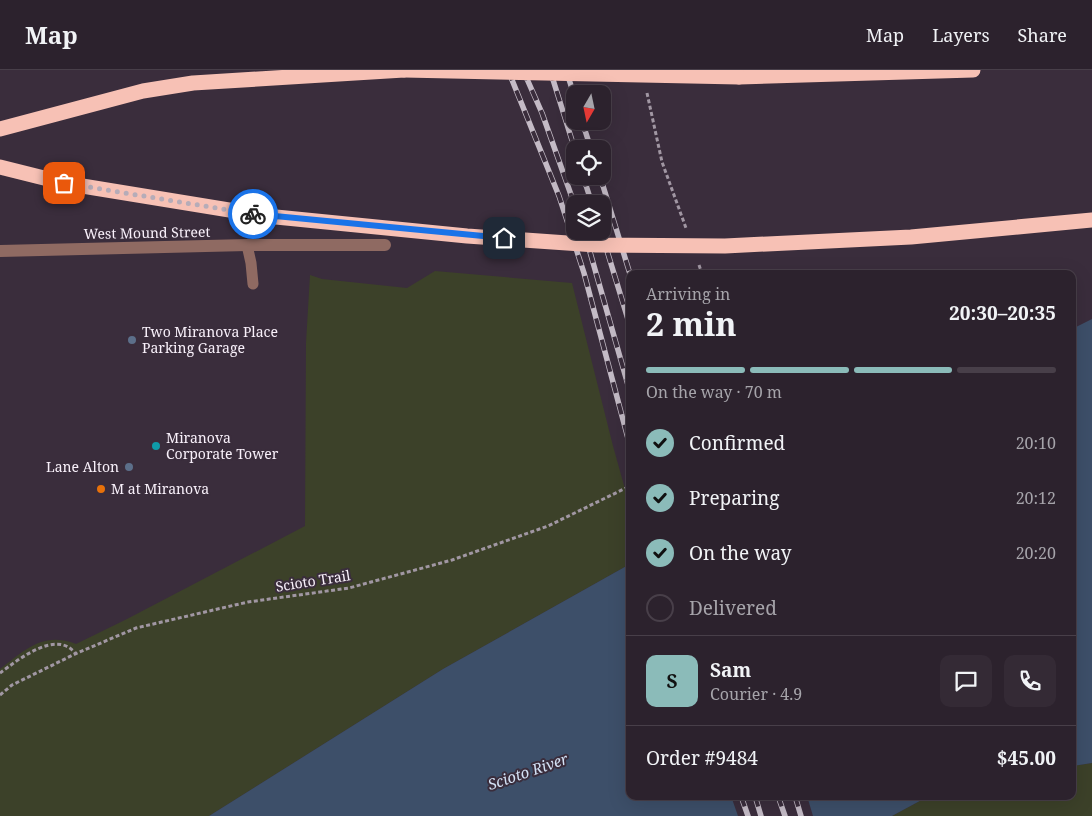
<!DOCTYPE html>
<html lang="en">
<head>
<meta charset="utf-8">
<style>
  :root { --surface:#2c222d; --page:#342a35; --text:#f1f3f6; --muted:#a6a4aa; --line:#483f49; --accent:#8bbbb9 }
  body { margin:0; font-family:"Noto Serif",serif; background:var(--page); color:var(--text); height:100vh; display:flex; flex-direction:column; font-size:19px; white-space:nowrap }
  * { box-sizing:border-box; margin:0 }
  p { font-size:16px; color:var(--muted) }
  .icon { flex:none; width:28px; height:28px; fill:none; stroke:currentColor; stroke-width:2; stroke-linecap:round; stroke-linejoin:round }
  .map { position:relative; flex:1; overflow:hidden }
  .panel { position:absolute; left:626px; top:200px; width:450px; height:530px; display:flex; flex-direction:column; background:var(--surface); border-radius:10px; box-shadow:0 5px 20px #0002,0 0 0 1px var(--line) }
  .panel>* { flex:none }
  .needle { width:32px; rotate:189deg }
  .controls { position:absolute; left:566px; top:15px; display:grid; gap:10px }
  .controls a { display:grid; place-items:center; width:45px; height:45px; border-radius:10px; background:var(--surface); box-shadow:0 5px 20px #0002,0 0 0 1px var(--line); font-size:25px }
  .pin { position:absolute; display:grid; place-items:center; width:42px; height:42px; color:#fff; margin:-21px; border-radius:10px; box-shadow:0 2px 8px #0006 }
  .courier { position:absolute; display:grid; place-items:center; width:50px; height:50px; margin:-25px; border:4px solid #1a73e8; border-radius:50%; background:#fff; color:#222; box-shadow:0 1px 6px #0007 }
  .summary em { font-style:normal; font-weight:700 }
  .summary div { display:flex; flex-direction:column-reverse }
  .summary { display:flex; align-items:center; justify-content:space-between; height:85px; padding:0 20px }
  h1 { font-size:32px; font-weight:700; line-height:38px }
  .bar { display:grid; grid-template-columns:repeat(4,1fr); gap:8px 5px; align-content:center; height:60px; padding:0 20px }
  .bar i { height:6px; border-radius:4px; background:var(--line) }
  .bar .current { background:var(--accent) }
  .bar p { grid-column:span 4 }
  .line { display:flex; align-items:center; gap:12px; padding:0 20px; border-top:1px solid var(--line) }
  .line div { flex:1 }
  .round { display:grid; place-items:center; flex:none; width:52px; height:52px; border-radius:10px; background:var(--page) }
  ol { padding:0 20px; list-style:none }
  li { display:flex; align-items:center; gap:15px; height:55px }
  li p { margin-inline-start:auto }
  li .icon { padding:5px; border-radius:50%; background:var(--accent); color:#111; stroke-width:4 }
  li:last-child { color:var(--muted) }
  li i { width:28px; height:28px; border:2px solid var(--line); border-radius:50% }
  header { display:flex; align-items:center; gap:30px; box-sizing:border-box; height:70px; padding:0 25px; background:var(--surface); border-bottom:1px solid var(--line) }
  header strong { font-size:24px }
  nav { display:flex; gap:28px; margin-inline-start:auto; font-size:18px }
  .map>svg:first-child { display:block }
  .green { fill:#3c4129 }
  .water { fill:#3d4f69 }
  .pier { fill:#3a2d3c }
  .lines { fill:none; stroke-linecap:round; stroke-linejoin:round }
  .path { stroke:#a197a3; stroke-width:3; stroke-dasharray:4 2.5; stroke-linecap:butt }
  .service { stroke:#8f6a62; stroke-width:11 }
  .minor { stroke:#8f6a62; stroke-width:12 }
  .motorway { stroke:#f7c1b5; stroke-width:15 }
  .rail-casing { stroke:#c4bbc6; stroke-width:5.5 }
  .rail { stroke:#3a2d3c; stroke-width:4; stroke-dasharray:11; stroke-linecap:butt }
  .motorway-bridge { stroke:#f7c1b5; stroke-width:15 }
  .done { stroke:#b6acb8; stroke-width:5; stroke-dasharray:0 9 }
  .route { stroke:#1a73e8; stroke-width:6 }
  .service-dot { fill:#5c6f8a; stroke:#3a2d3c; stroke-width:2 }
  .culture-dot { fill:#0f9aa8; stroke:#3a2d3c; stroke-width:2 }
  .food-dot { fill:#e8710a; stroke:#3a2d3c; stroke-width:2 }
  .labels { text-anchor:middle; stroke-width:4; stroke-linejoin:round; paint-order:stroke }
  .street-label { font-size:14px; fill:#f8f0fa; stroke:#3a2d3c }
  .poi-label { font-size:14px; fill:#f8f0fa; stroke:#3a2d3c; text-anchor:start }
  .water-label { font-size:15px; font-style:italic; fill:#d3e1f5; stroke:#3a2d3c }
</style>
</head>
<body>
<header>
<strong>Map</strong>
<nav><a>Map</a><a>Layers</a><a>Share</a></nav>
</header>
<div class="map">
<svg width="1092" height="746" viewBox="0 0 1092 746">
  <rect width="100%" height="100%" fill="#3a2d3c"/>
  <!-- green -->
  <path class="green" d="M 435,201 L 572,213 L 613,376 L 630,437 L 630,494 L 443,599 L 209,746 L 0,746 L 0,599 C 25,580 43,561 76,574 L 127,549 L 305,456 L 306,273 L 310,205 L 322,209 L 407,218 Z
    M 1092,693 L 1092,746 L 892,746 L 929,726 L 1072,726 L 1073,696 Z"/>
  <!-- water -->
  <path class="water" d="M 1092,249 L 1092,693 L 1073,696 L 1072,259 Z
    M 630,494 L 630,726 L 929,726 L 892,746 L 209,746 L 443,599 Z"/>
  <!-- pier -->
  <path class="pier" d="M 731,726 L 807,726 L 813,746 L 738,746 Z"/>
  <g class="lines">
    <!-- path -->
    <path class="path" d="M 647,23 L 662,92 L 686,158
      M 699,195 L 702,204
      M 0,603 C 18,590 56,559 75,583
      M 0,625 L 12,615 L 75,584 L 136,558 L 248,532 L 349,518 L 452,490 L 548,456 L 630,416"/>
    <!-- service -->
    <path class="service" d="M 247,175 L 251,193 L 253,214"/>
    <!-- minor -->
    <path class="minor" d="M 0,181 L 247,175 L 385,175"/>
    <!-- motorway -->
    <path class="motorway" d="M 739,7 L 973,0
      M 0,59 L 143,21 L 193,13 L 404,0"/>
    <!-- rail casing -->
    <g class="rail-casing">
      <path id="rail" d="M 508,0 L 559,126 L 584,203 L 630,376
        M 523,0 L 542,43 L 575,136
        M 550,0 L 575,80
        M 566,0 L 575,28
        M 582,51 L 591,79
        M 583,106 L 592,134
        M 600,106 L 630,204
        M 584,161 L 630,322
        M 601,161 L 630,256
        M 741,726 L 748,746
        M 755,726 L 761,746
        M 778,726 L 785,746
        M 795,726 L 801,746"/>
    </g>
    <!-- rail -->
    <use href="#rail" class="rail"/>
    <!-- motorway-bridge -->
    <path class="motorway-bridge" d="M 404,0 L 739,7
      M 0,97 L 64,113 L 266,146 L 467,166 L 596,175 L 725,176 L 911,167 L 1092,150"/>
  </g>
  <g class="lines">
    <!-- done -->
    <path class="done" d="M 64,113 L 253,144"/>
    <!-- route -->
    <path class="route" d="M 253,144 L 504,168"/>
  </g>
  <!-- markers -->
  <g class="service-dot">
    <circle cx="132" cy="270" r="5"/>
    <circle cx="129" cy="397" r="5"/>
  </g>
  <circle class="culture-dot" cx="156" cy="376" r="5"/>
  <circle class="food-dot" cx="101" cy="419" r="5"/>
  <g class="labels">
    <!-- street labels -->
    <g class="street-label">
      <text transform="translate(147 163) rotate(-1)" y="5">West Mound Street</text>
      <text transform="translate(313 511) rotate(-9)" y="5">Scioto Trail</text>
    </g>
    <!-- poi labels -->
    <g class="poi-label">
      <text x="142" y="267">Two Miranova Place<tspan x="142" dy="16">Parking Garage</tspan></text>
      <text x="166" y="373">Miranova<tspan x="166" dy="16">Corporate Tower</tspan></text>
      <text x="119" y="402" text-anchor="end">Lane Alton</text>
      <text x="111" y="424">M at Miranova</text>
    </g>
    <!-- water labels -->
    <g class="water-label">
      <text transform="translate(528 702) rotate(-19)" y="5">Scioto River</text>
    </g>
  </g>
</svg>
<div class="controls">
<a><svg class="needle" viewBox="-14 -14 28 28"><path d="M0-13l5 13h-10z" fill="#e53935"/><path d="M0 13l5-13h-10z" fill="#a6a4aa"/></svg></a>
<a><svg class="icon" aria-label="locate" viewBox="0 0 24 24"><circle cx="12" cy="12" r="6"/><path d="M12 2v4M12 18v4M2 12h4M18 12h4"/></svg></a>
<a><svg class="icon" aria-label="layers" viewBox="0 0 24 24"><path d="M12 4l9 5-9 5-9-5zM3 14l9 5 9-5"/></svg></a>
</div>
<div class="pin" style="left:64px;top:113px;background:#ea580c"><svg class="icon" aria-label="bag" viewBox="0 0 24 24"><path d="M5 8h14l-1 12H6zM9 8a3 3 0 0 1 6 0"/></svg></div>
<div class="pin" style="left:504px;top:168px;background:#1f2937"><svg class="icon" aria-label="home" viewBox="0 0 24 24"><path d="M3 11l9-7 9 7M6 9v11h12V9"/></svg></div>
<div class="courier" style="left:253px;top:144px"><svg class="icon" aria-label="bike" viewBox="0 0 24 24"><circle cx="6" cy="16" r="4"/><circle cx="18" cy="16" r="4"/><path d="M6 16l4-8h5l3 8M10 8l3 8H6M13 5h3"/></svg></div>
<section class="panel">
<div class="summary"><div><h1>2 min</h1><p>Arriving in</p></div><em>20:30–20:35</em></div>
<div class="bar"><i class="current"></i><i class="current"></i><i class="current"></i><i></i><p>On the way · 70 m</p></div>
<ol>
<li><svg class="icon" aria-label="check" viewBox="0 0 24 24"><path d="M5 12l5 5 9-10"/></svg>Confirmed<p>20:10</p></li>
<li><svg class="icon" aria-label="check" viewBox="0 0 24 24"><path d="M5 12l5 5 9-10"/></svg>Preparing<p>20:12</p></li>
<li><svg class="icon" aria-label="check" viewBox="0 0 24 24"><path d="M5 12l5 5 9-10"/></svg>On the way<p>20:20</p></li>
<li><i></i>Delivered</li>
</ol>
<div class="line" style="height:90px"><b class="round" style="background:var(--accent);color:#111">S</b><div><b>Sam</b><p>Courier · 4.9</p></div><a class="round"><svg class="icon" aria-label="chat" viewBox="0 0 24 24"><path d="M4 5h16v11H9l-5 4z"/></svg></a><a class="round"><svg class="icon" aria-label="phone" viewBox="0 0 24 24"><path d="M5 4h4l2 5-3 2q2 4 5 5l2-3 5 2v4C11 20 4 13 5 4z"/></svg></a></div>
<div class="line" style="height:65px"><div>Order #9484</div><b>$45.00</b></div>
</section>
</div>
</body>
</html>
